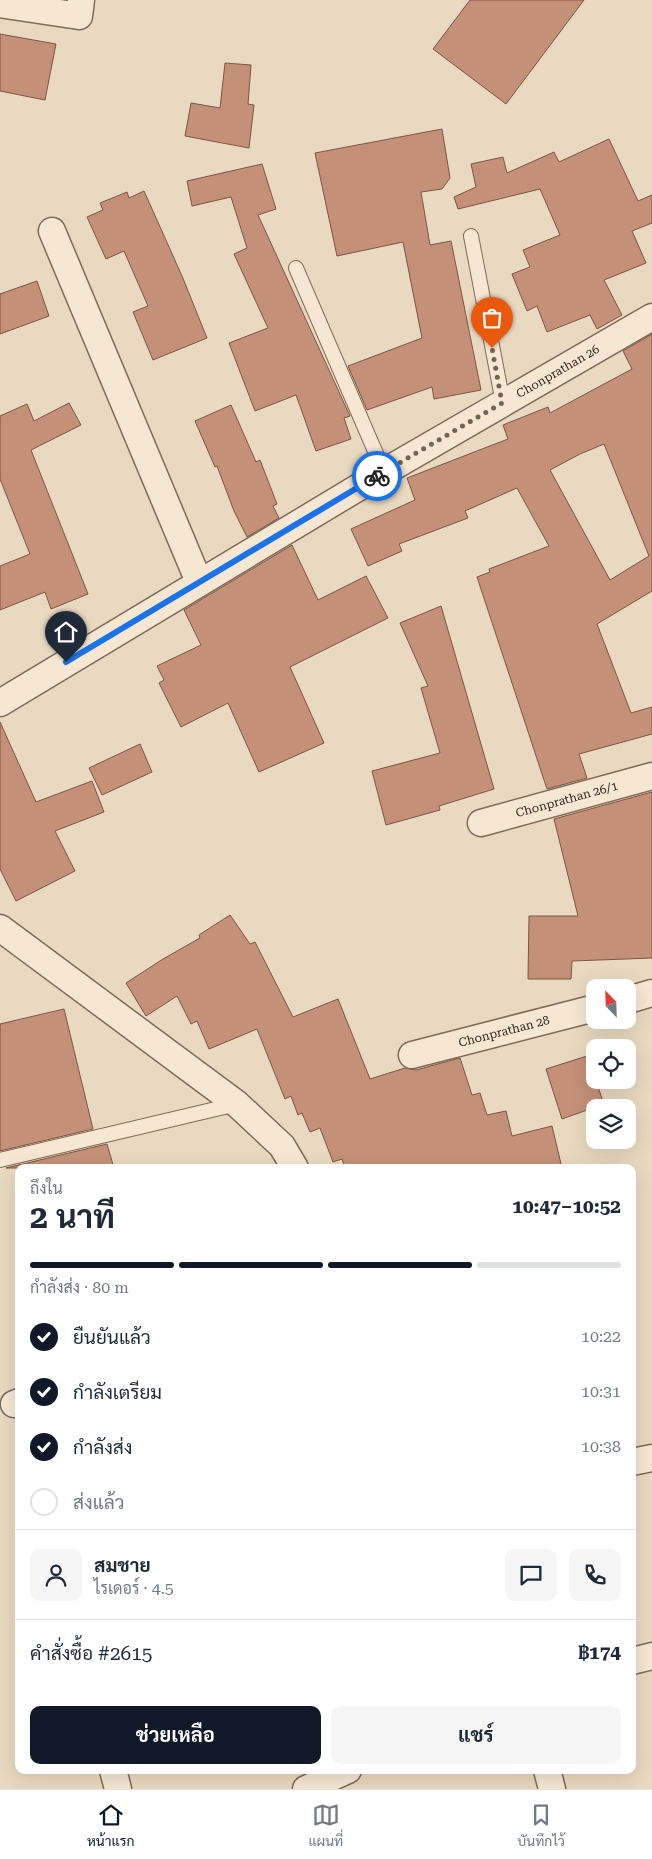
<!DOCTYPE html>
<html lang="th">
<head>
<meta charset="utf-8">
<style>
  :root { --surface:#fff; --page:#f6f6f7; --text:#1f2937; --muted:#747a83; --line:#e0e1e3; --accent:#111827 }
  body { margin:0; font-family:"Roboto Serif",Sarabun,serif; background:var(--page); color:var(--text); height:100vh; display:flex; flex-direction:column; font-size:19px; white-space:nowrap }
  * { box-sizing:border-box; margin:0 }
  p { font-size:16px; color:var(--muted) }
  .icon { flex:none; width:28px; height:28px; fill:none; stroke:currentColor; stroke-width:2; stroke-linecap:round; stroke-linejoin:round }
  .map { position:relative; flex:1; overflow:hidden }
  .sheet { position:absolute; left:15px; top:1164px; width:621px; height:610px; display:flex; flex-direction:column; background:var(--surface); border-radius:10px; box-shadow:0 5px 20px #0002 }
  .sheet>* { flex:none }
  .needle { width:32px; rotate:337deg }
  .fabs { position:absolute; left:586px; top:979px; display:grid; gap:10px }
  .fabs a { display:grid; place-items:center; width:50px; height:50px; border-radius:10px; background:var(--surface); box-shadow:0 5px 20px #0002; font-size:25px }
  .pin { position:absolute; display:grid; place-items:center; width:42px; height:42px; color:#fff; margin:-51px -21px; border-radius:50% 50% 50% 0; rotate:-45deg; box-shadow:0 0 5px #0007 }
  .pin .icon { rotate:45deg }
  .courier { position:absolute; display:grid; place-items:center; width:50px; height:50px; margin:-25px; border:4px solid #1a73e8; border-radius:50%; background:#fff; color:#222; box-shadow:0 1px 6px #0007 }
  .headline em { font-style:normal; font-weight:700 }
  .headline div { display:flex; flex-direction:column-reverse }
  .headline { display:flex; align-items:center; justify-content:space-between; height:85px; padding:0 15px }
  h1 { font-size:32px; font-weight:700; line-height:38px }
  .bar { display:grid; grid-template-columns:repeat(4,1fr); gap:8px 5px; align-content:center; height:60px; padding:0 15px }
  .bar i { height:6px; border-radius:4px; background:var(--line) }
  .bar .selected { background:var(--accent) }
  .bar p { grid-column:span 4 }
  .line { display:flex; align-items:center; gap:12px; padding:0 15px; border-top:1px solid var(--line) }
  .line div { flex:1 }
  .round { display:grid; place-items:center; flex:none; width:52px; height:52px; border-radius:10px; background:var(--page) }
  ol { padding:0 15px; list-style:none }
  li { display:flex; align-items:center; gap:15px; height:55px }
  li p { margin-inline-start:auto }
  li .icon { padding:5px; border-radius:50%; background:var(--accent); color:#fff; stroke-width:4 }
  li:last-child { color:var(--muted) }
  li i { width:28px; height:28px; border:2px solid var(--line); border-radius:50% }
  .cta { display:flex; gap:10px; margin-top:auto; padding:10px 15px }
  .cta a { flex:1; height:58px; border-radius:10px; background:var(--accent); color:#fff; font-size:20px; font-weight:700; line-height:58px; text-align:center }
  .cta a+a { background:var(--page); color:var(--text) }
  .dock { display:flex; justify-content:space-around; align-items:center; height:70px; border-top:1px solid var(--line); background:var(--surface); font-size:14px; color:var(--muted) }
  .dock a { display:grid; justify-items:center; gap:2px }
  .dock .selected { color:var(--accent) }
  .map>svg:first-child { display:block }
  .building { fill:#c49178; stroke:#7d5441; fill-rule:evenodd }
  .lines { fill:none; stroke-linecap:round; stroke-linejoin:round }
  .lane-casing { stroke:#806a59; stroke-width:16 }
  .street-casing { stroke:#806a59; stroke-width:29 }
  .lane { stroke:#f5e7d2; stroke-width:14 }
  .street { stroke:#f5e7d2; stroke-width:26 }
  .done { stroke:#716455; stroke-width:5; stroke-dasharray:0 9 }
  .route { stroke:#1a73e8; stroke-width:6 }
  .labels { text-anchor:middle; stroke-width:4; stroke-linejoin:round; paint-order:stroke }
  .street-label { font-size:12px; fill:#31251c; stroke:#f1e4ce }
</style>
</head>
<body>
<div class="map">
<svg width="652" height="1789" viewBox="0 0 652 1789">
  <rect width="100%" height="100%" fill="#e9d9c0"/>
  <!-- building -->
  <path class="building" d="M 470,0 L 584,0 L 506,104 L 433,49 Z
    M 0,34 L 56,44 L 45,100 L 0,91 Z
    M 225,63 L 251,65 L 248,104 L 254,105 L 249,148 L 185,136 L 191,103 L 220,108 Z
    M 442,129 L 450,178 L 442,189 L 421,192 L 430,245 L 451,241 L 481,390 L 434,399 L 432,387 L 367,410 L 348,366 L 422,338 L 403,242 L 337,256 L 315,153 Z
    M 609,139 L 638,201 L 652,195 L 652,223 L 632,231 L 646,263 L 604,280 L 622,315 L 597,329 L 590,315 L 547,332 L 537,306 L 527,311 L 512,274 L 530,267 L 523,250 L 560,235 L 540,189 L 458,209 L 454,197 L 476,187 L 471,164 L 503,157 L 507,173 L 554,152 L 559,162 Z
    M 262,164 L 276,209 L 258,215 L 350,416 L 344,418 L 351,439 L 316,451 L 296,395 L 255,411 L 229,343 L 268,328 L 234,254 L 247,248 L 231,197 L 192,206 L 187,181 Z
    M 144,191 L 182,276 L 207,338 L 153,360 L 133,312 L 148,306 L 124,251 L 106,259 L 87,217 L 103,210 L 100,203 L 127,192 L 129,198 Z
    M 37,281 L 49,316 L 0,334 L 0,294 Z
    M 652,334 L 652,591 L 597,624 L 631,713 L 652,707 L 652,734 L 579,754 L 587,778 L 547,789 L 477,577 L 490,572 L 489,569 L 549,546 L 517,488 L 465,511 L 468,518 L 399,544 L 402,551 L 368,566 L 351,529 L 415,500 L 407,478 L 508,439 L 503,425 L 548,407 L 550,413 L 632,369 L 623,351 ZM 604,444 L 649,556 L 610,580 L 550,470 L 580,454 Z
    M 69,403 L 81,425 L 31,450 L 88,594 L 51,609 L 45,592 L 0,610 L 0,566 L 30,554 L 0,479 L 0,416 L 27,404 L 34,421 Z
    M 231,405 L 256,462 L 260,460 L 277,504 L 273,506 L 279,518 L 247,537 L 234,511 L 217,466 L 215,467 L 195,421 Z
    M 292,545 L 318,600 L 366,576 L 388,618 L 290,667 L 324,743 L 259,772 L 228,703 L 181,727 L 159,683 L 164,680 L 157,666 L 201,645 L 184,610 Z
    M 441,606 L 494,789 L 439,806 L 440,810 L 386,825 L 372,771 L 440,753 L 421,688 L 428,686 L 400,623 Z
    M 0,722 L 36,802 L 92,781 L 104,812 L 55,831 L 75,871 L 16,901 L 0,869 Z
    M 140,744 L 152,772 L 102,795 L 89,768 Z
    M 652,792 L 652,958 L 572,961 L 571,979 L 528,979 L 529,916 L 578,916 L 554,819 Z
    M 230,915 L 250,944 L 255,942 L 293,1017 L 338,999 L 370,1079 L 405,1068 L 416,1070 L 460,1058 L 472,1095 L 480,1093 L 487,1115 L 506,1111 L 512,1136 L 552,1126 L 562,1168 L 345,1168 L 342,1159 L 333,1162 L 320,1128 L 310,1132 L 302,1113 L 298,1115 L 291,1096 L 285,1099 L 257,1029 L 209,1049 L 197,1021 L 191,1024 L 177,996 L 146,1016 L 126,983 L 163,959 L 200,938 L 199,935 Z
    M 64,1009 L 93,1129 L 0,1151 L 0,1024 Z
    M 587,1056 L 604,1104 L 562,1119 L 546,1069 Z
    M 107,1144 L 114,1168 L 6,1168 Z"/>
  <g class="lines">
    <!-- lane casing -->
    <g class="lane-casing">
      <path id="lane" d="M 471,236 L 503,403
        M 296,268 L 384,472
        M 0,1160 L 237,1104"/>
    </g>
    <!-- street casing -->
    <g class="street-casing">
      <g id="street">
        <path d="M 0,4 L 79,16 L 81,0"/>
        <path d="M 52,231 L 199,582"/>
        <path id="s1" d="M 0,703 L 384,472 L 652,317"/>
        <path id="s2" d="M 481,823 L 652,776"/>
        <path d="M 0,928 L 237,1104 L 282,1146 L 295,1168"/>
        <path d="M 628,1000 L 652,993"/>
        <path id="s3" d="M 412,1055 L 595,1008"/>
        <path d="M 14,1404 L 19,1402"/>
        <path d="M 632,1462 L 652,1458"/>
        <path d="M 632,1661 L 652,1656"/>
        <path d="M 113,1770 L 118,1789"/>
        <path d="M 547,1770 L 552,1789"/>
        <path d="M 306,1789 L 348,1770"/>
      </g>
    </g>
    <!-- lane -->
    <use href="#lane" class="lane"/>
    <!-- street -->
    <use href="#street" class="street"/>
  </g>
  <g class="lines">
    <!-- done -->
    <path class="done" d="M 377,476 L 502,403 L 492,348"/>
    <!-- route -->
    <path class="route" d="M 66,662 L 377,476"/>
  </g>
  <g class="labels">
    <!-- street labels -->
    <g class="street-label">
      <text dy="4" stroke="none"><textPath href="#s1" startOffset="649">Chonprathan 26</textPath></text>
      <text dy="4" stroke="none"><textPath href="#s2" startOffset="89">Chonprathan 26/1</textPath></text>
      <text dy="4" stroke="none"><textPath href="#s3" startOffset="95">Chonprathan 28</textPath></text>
    </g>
  </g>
</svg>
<div class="fabs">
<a><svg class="needle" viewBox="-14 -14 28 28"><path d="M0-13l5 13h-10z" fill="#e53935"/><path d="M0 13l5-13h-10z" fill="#747a83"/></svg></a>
<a><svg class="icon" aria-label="locate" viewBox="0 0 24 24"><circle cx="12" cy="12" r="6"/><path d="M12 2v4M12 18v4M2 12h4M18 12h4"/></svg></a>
<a><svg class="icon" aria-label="layers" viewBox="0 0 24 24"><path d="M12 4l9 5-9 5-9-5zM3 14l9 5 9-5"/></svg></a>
</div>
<div class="pin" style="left:492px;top:348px;background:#ea580c"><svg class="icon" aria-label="bag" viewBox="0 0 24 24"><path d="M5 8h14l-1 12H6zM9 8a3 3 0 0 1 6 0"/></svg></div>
<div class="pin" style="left:66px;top:662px;background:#1f2937"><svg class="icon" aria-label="home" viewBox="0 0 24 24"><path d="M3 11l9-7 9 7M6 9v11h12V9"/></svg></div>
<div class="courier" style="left:377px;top:476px"><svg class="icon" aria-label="bike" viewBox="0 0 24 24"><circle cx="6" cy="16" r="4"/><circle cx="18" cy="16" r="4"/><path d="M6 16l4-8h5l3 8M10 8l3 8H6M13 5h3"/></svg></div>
<section class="sheet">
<div class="headline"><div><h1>2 นาที</h1><p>ถึงใน</p></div><em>10:47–10:52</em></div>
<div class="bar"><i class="selected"></i><i class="selected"></i><i class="selected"></i><i></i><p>กำลังส่ง · 80 m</p></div>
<ol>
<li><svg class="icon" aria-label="check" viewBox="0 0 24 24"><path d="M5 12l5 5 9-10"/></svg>ยืนยันแล้ว<p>10:22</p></li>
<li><svg class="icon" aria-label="check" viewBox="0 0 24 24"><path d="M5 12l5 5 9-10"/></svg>กำลังเตรียม<p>10:31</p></li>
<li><svg class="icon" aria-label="check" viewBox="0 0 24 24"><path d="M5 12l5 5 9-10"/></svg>กำลังส่ง<p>10:38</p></li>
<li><i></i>ส่งแล้ว</li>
</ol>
<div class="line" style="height:90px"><a class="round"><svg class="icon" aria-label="person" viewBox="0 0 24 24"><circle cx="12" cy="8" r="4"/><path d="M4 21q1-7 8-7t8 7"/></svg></a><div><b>สมชาย</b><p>ไรเดอร์ · 4.5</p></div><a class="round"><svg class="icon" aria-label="chat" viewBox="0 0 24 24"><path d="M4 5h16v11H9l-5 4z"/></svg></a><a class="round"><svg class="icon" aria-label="phone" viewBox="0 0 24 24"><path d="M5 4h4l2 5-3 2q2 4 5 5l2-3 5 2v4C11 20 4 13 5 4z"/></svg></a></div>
<div class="line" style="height:65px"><div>คำสั่งซื้อ #2615</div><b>฿174</b></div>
<div class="cta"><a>ช่วยเหลือ</a><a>แชร์</a></div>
</section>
</div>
<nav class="dock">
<a class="selected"><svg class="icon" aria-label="home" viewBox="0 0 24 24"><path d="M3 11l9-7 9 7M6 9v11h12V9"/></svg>หน้าแรก</a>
<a><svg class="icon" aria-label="map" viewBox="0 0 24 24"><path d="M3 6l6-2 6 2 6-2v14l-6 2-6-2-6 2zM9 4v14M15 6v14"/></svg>แผนที่</a>
<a><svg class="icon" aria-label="saved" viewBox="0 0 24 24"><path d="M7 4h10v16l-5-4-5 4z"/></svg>บันทึกไว้</a>
</nav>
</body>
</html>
